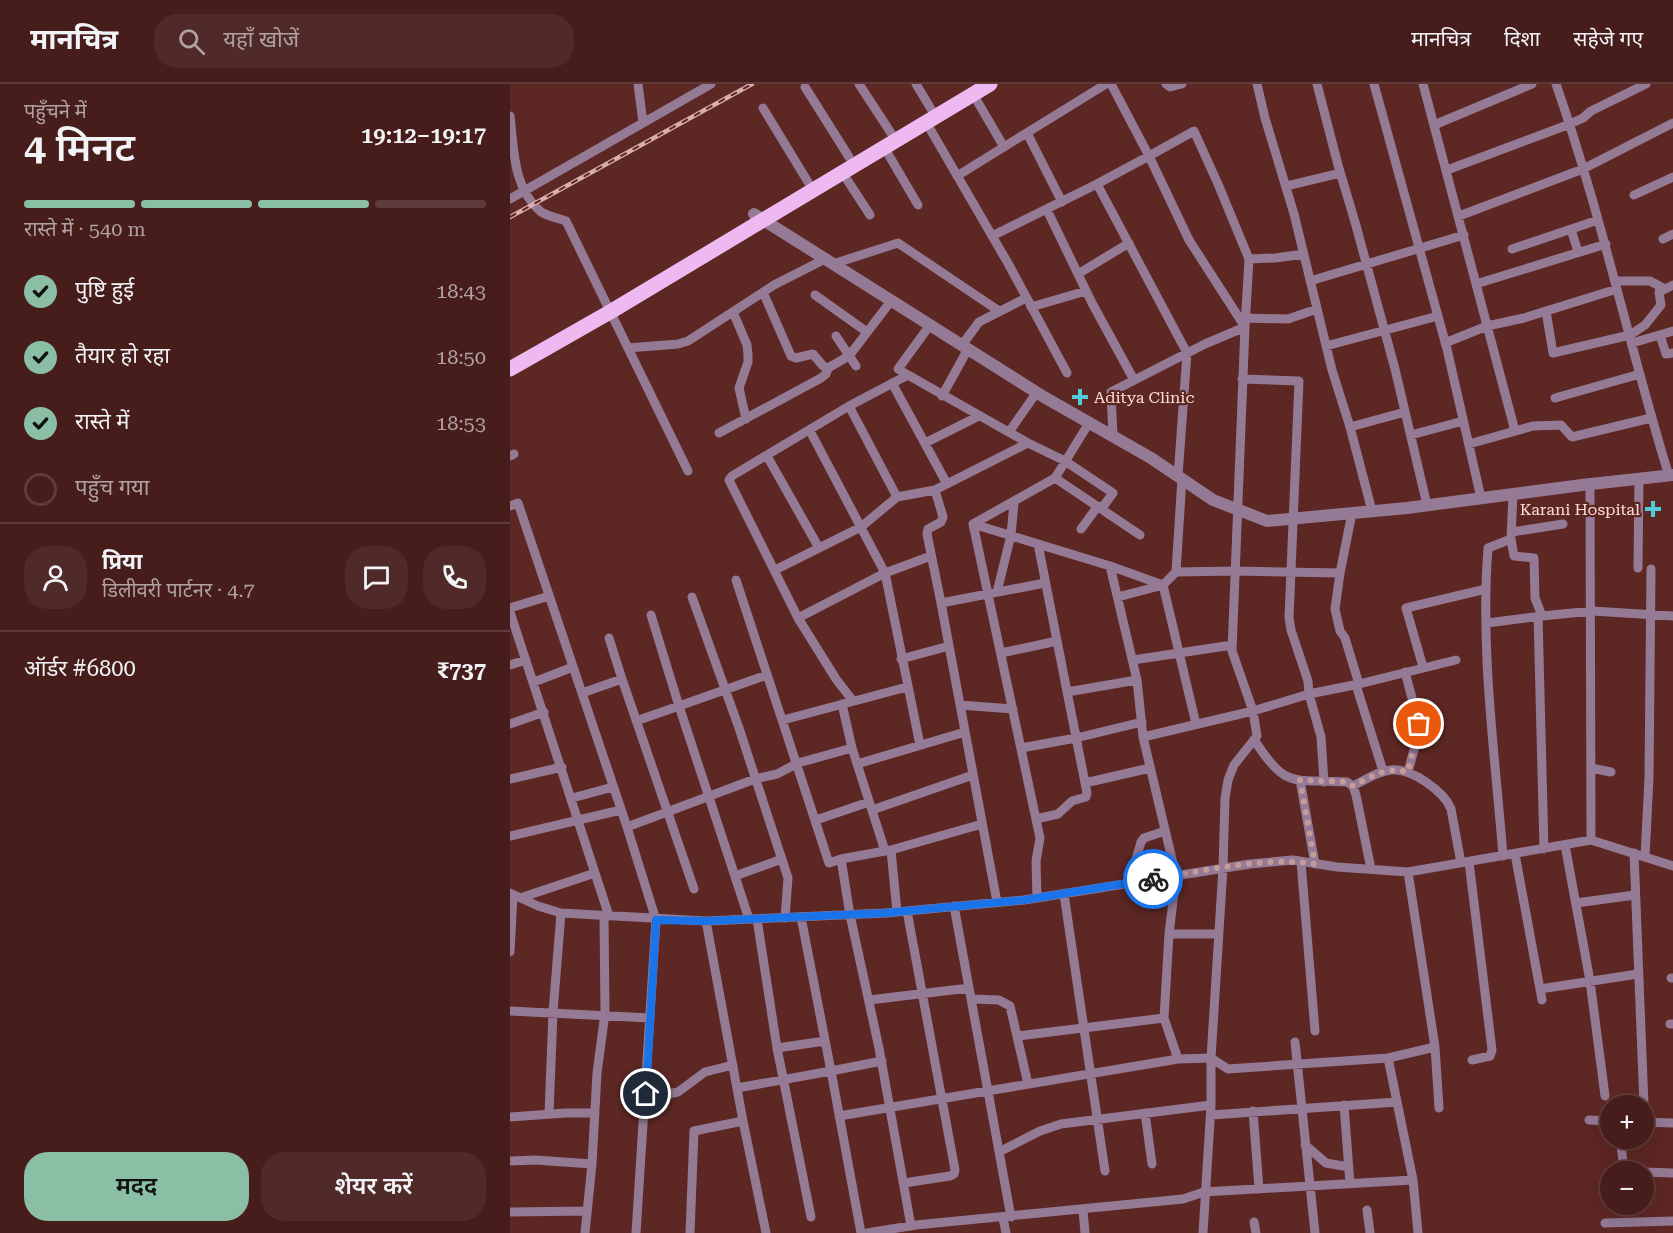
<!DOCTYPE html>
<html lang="hi">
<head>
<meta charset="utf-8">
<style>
  :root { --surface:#461d1b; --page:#502a28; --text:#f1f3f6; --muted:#b0a2a3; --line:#5e3b3a; --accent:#8abfa5 }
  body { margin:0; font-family:"Roboto Serif","Noto Sans Devanagari",serif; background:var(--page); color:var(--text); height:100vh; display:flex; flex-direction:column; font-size:22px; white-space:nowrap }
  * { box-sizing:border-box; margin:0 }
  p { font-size:20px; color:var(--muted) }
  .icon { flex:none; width:33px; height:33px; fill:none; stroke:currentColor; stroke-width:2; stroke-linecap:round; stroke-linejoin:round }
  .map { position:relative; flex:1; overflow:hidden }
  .details { display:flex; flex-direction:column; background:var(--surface); width:510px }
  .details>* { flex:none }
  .fabs { position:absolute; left:1090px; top:1011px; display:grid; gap:12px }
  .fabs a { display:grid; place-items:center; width:54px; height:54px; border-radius:50%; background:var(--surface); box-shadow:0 6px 24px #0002,0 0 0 2px var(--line); font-size:30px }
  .pin { position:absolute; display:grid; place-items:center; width:51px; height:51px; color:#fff; margin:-26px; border:3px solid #fff; border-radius:50%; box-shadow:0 2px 6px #0007 }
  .courier { position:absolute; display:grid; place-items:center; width:60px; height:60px; margin:-30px; border:4px solid #1a73e8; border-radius:50%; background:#fff; color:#222; box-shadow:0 2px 8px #0007 }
  .head em { font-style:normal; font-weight:600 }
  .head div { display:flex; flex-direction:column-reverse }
  .head { display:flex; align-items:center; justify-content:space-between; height:102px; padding:0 24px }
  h1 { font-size:39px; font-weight:600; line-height:45px }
  .bar { display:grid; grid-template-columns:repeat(4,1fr); gap:9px 6px; align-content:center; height:72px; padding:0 24px }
  .bar i { height:8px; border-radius:4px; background:var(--line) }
  .bar .active { background:var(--accent) }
  .bar p { grid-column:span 4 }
  .line { display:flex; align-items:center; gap:15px; padding:0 24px; border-top:2px solid var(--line) }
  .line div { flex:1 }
  .round { display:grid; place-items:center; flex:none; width:63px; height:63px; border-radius:24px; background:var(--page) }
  ol { padding:0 24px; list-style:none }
  li { display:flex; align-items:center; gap:18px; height:66px }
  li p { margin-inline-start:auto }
  li .icon { padding:6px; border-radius:50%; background:var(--accent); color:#111; stroke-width:4 }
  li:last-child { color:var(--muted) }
  li i { width:33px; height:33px; border:3px solid var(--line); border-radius:50% }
  .action { display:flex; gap:12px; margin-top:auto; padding:12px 24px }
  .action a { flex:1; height:69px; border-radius:24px; background:var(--accent); color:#111; font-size:24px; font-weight:600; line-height:69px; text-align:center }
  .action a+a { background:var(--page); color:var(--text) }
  header { display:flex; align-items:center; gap:36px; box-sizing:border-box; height:84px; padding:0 30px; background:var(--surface); border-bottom:2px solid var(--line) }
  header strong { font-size:28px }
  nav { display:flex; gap:33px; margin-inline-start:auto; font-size:21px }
  .search { width:420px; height:54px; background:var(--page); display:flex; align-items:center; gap:15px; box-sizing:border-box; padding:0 21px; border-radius:24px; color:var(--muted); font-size:22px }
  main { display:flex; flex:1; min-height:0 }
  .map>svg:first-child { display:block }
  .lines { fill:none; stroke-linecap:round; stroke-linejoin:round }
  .minor { stroke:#947a95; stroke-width:9 }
  .tertiary { stroke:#947a95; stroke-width:12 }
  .primary { stroke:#edb9f0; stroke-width:15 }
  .rail-casing { stroke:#d7afac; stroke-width:4.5 }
  .rail { stroke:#5d2724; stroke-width:2; stroke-dasharray:7; stroke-linecap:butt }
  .done { stroke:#c69c99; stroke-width:6; stroke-dasharray:0 10.8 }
  .route { stroke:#1a73e8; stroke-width:8 }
  .poi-dot { fill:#52cbd8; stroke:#5d2724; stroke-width:2 }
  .labels { text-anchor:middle; stroke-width:4.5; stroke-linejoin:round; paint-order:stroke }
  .poi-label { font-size:16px; fill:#fedbd8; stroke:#5d2724; text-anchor:start }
</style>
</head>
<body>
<header>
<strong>मानचित्र</strong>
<div class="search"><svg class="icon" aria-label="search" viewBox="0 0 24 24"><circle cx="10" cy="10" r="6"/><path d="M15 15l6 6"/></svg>यहाँ खोजें</div>
<nav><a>मानचित्र</a><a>दिशा</a><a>सहेजे गए</a></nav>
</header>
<main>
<section class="details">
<div class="head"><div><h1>4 मिनट</h1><p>पहुँचने में</p></div><em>19:12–19:17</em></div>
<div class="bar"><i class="active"></i><i class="active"></i><i class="active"></i><i></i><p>रास्ते में · 540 m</p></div>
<ol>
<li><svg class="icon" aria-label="check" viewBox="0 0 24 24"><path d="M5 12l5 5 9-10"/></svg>पुष्टि हुई<p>18:43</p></li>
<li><svg class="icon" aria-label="check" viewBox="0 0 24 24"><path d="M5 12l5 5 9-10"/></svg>तैयार हो रहा<p>18:50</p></li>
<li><svg class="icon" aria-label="check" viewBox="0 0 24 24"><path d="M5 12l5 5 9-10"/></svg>रास्ते में<p>18:53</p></li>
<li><i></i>पहुँच गया</li>
</ol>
<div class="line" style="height:108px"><a class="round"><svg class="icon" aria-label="person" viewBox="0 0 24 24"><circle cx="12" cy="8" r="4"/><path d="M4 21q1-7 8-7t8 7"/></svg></a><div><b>प्रिया</b><p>डिलीवरी पार्टनर · 4.7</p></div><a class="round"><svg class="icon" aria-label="chat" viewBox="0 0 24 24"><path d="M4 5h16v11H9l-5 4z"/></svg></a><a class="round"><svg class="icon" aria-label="phone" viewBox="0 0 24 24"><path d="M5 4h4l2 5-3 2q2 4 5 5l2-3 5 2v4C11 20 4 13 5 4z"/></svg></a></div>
<div class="line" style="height:78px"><div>ऑर्डर #6800</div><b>₹737</b></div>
<div class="action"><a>मदद</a><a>शेयर करें</a></div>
</section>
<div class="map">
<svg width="1163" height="1149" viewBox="0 0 1163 1149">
  <rect width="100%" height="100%" fill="#5d2724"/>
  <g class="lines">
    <!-- minor -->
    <path class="minor" d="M 128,0 L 133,39
      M 349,0 L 381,49
      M 406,0 L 421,25
      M 601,0 L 639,72 L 684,47 L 708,100 L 739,175 L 735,243 L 695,260 L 601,308 L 603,352
      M 656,0 L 660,3 L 672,0
      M 747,0 L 755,34 L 784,130 L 822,286 L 840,343 L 862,427
      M 807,0 L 828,81 L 845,138 L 885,285 L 917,421
      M 864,0 L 937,265 L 971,414
      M 913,0 L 1005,347
      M 1046,0 C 1091,129 1119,262 1159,392
      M 295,3 L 339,73
      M 463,10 L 494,63
      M 253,24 L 298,98
      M 0,32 C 4,65 3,104 30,127 C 36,132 48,134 56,137 L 178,387
      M 416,38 L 499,181 L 557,289
      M 924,41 L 1022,0
      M 517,49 L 552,118
      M 374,63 L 408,121
      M 937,86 L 1060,40 L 1073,34 L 1081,27 L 1136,0
      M 332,88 L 360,131
      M 447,92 L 596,0
      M 587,100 L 677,269 L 668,392
      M 776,102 L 830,89
      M 1124,111 L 1163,93
      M 0,115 L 201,0
      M 537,126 L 582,219 L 624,296
      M 949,132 L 1073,85 L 1163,39
      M 1061,145 L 1068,168
      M 482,152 L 587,100 L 639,72 L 679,156 L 735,243 L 722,567 L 743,627 L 747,652 L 724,681 L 718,696 L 715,714 L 713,784 L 701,974 L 701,1021 L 693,1149
      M 1153,155 L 1163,150
      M 1002,165 L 1088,136
      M 739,175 L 765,174 L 794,170
      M 323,180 L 388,159 L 489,227
      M 568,190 L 619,159
      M 800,197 L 954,151
      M 1105,197 L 1140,197 L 1155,205
      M 966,200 L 1096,160
      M 253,208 L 281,272 L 286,274 L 303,270 L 313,282 L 318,284 L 339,272 L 381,217
      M 305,211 L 357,248
      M 521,223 L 576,207
      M 1036,227 L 1043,269 L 1120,251 L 1135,241 L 1151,221 L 1149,208 L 1163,201
      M 223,228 L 237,261 L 238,271 L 238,278 L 229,304 L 236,335
      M 735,234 L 778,235 L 807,225
      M 1150,251 L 1156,270 L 1163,269
      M 326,252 L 346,282
      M 935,259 L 977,242 L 1014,234 L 1107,205
      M 1122,259 L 1163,247
      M 452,261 L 469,238 L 516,214
      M 816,262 L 928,232
      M 118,264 L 168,260 L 178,257 L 264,201 L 315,175
      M 732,295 L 789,297 L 779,534 L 781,546 L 798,597 L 799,610 L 811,653 L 814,698
      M 382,299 L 437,400
      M 432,312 L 458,265
      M 1045,314 L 1130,290
      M 339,322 L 387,413
      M 579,339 L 545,394 L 463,440 L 600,482 L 627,596 L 633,653
      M 840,343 L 895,328
      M 499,348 L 527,308
      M 209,349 L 311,294 L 316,290 L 318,284
      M 901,351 L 953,337
      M 415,359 L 469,332
      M 518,359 L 555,377 L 603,409 L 592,424
      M 959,360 L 1023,342 L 1051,341 L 1062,353 L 1141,334
      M 0,372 L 4,370
      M 257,372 L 309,464
      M 545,394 L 630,451
      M 1080,400 L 1081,756
      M 425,406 L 433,433 L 431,438 L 418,445 L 417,450 L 431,519 L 487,818
      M 0,422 L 8,419 L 117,743 L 245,695 L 267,690 L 288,679 L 342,664 L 332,620
      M 463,440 L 530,754 L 526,777 L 527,814
      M 571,445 L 588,422
      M 1002,448 L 1053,440
      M 1001,455 L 1004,472 L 1024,474 L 1025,514 L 1032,532 L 1082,527 L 1163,532
      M 600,482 L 653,501 L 686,640
      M 1128,484 L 1129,395
      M 265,486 L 351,443 L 387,413 L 425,406 L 518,359 L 398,291
      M 666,488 L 724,487 L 830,489 L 825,525 L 830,547 L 835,554 L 849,600
      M 830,489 L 842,429
      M 226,496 L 319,779 L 331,775 L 340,831 L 369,964 L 401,1142
      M 487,508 L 501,451 L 504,419
      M 182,513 L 229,644 L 278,794 L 275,834
      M 608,513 L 653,501 L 666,488 L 672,394
      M 431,519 L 535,499
      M 0,524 L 39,512
      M 0,528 L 99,832
      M 141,531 L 169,622 L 257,591
      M 1028,532 L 1034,765
      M 288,534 L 375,489 L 300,347
      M 977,539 L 1032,532
      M 99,554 L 112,595 L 184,805
      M 491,569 L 547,557
      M 391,575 L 439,562
      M 623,576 L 722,561
      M 0,581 L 16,576
      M 913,583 L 896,524 L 976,505
      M 895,588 L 909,640 L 909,647 L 898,688
      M 24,598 L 63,583
      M 846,601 L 873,687
      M 557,608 L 627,596
      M 72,609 L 112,595
      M 343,617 L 326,595 L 288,534 L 219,396 L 222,392 L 339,322 L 398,291 L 388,285 L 420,241
      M 450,621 L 503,625
      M 273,636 L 397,603
      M 126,637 L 169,622 L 239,835
      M 0,640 L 34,628
      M 745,657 C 777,707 784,694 837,698 L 843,702 L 846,711 L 861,785
      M 410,661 L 375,489 L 421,472
      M 342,664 L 375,767 L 381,766 L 387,828
      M 511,664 L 566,654 L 632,638
      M 347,680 L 455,648
      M 1081,684 L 1101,688
      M 0,695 L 52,683
      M 790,696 L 805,780
      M 575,699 L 640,684
      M 843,702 C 855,696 868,687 881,686 C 901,684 934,707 941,725 L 951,779
      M 62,714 L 103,703
      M 362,726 L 463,691
      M 526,735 L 548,730 L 562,717 L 576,713 L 577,709 L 528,460
      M 306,736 L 359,718
      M 117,743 L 146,836 L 126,1149
      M 0,752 L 111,726
      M 1055,761 L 1080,897 L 1095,1012
      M 381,766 L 472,740
      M 1124,769 L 1134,1022
      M 1005,770 L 1032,916
      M 993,772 C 985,670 970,566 978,464 L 1001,455 L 1003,410
      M 1135,773 L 1139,694 L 1141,485
      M 331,775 L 375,767
      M 791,778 L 805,947
      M 959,778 L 982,966 L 980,972 L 962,976
      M 898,788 L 925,963 L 929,1024
      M 225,792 L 272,775
      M 619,799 L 631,758 L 634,754 L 655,747
      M 0,809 L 28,822 L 51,829 L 196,837 L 376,829 L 514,816 L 740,780 L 783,776 L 827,783 L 898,788 L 1081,756 L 1163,782
      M 554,810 L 595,1087
      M 10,814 L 85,789
      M 1066,819 L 1125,811
      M 444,822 L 501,1133
      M 247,835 L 267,964 L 301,1133
      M 196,837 L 233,1037 L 256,1149
      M 659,850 L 708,850
      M 0,868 L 3,811
      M 1161,894 L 1163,894
      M 1030,905 L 1128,890
      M 462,915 L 489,916 L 500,922 L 518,1000
      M 359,916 L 459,904
      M 0,927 L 140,934
      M 1160,940 L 1163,940
      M 508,952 L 654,934
      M 785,958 L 805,1149
      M 925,963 L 878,974 L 718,985 L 701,974 L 668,975 L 654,934 L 659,850 L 666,792 L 633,653 L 743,627 L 799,610 L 849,600 L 946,576
      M 267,964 L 315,957
      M 878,974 L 903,1096 L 908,1149
      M 227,1004 L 321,987 L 291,833
      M 136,1010 L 154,1011 L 168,1008 L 195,988 L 223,981
      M 834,1021 L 840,1100
      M 743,1027 L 749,1105
      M 635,1029 L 642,1080
      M 39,1030 L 43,928 L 51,829
      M 701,1031 L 887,1018
      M 329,1032 L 668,975
      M 0,1033 L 55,1029 L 85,1029
      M 1079,1036 L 1101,1037
      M 1134,1038 L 1163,1039
      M 1110,1054 L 1114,1085 L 1133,1088
      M 795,1061 L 816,1079 L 839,1083
      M 489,1068 L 530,1047 L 551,1040 L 701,1021
      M 0,1077 L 25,1076 L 82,1080
      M 1134,1088 L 1163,1089
      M 394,1099 L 440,1092 L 444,1090 L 445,1086 L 397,827
      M 573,1126 L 575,1149
      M 857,1126 L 860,1149
      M 0,1128 L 77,1127
      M 493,1134 L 496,1149
      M 744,1138 L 746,1149
      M 1095,1139 L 1163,1137
      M 75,1149 L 82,1080 L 87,989 L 95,929 L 94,831
      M 180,1149 L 184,1047 L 233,1037
      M 351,1149 L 321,987 L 372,977
      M 357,1149 L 406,1141 L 673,1115 L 694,1108 L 903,1096"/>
    <!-- tertiary -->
    <path class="tertiary" d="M 244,130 L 534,313 L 641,374 L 703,416 L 757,437 L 897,424 L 1072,401 L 1163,391"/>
    <!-- primary -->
    <path class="primary" d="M 0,285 L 100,228 L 480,0"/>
    <!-- rail casing -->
    <g class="rail-casing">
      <path id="rail" d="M 0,133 L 242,0"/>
    </g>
    <!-- rail -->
    <use href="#rail" class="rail"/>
  </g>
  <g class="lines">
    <!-- done -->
    <path class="done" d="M 643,795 C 696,787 752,772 805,780 L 790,696 L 837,698 L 843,702 C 860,693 877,682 898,688 L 909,640"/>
    <!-- route -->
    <path class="route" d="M 136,1010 L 146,836 L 196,837 L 375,829 L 514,816 L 643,795"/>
  </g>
  <!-- markers -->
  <g class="poi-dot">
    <path d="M567 304h6v6h6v6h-6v6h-6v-6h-6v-6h6z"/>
    <path d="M1140 416h6v6h6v6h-6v6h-6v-6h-6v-6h6z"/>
  </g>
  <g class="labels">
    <!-- poi labels -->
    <g class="poi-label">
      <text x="584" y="319">Aditya Clinic</text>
      <text x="1130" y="431" text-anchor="end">Karani Hospital</text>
    </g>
  </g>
</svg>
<div class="fabs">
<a>+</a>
<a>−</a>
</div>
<div class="pin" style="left:909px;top:640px;background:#ea580c"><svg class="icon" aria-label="bag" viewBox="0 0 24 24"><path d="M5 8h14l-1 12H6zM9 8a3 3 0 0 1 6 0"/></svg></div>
<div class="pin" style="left:136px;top:1010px;background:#1f2937"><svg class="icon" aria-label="home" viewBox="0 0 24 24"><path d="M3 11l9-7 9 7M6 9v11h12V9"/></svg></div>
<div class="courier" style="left:643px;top:795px"><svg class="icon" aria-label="bike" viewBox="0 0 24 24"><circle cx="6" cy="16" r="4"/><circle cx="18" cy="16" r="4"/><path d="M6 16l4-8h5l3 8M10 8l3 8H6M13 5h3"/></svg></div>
</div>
</main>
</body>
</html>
